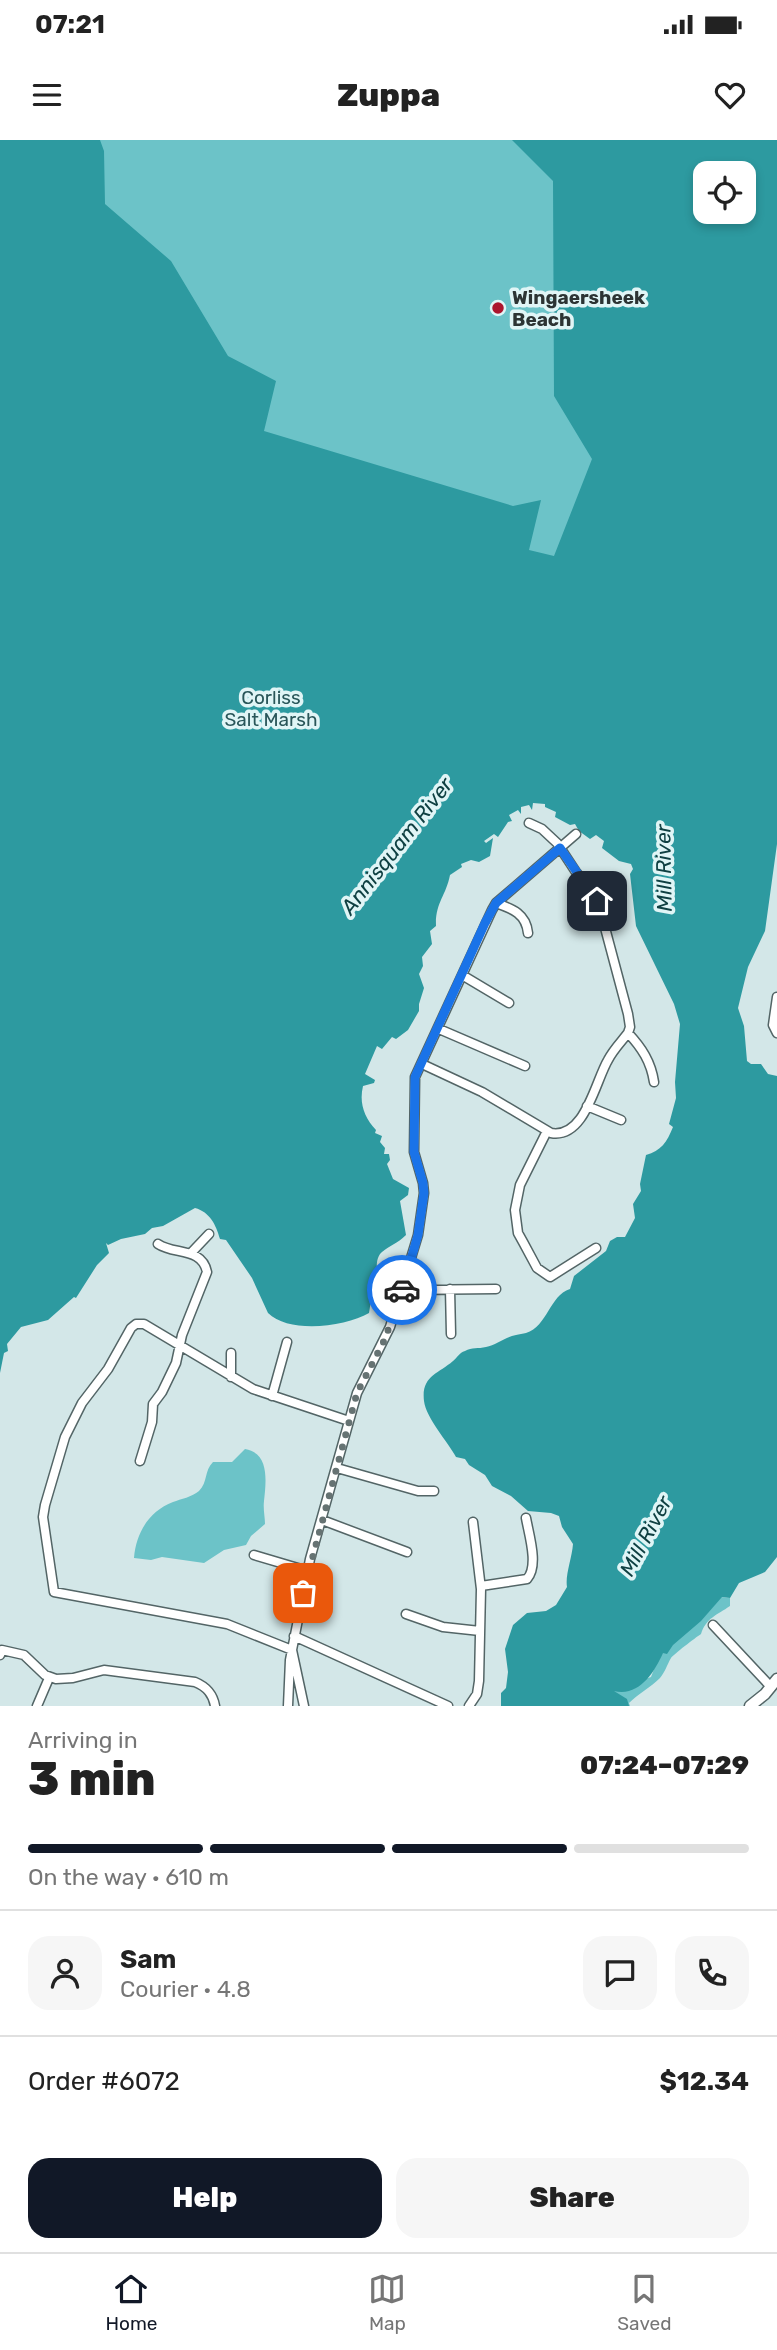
<!DOCTYPE html>
<html lang="en">
<head>
<meta charset="utf-8">
<style>
  :root { --surface:#fff; --page:#f6f6f6; --text:#222; --muted:#767676; --line:#e0e0e0; --accent:#111827 }
  body { margin:0; font-family:Rubik,sans-serif; background:var(--page); color:var(--text); height:100vh; display:flex; flex-direction:column; font-size:26px; white-space:nowrap }
  * { box-sizing:border-box; margin:0 }
  p { font-size:23px; color:var(--muted) }
  .icon { flex:none; width:38px; height:38px; fill:none; stroke:currentColor; stroke-width:2; stroke-linecap:round; stroke-linejoin:round }
  .map { position:relative; height:1566px; overflow:hidden }
  .drawer { display:flex; flex-direction:column; background:var(--surface); flex:1 }
  .drawer>* { flex:none }
  .tools { position:absolute; left:693px; top:21px; display:grid; gap:14px }
  .tools a { display:grid; place-items:center; width:63px; height:63px; border-radius:14px; background:var(--surface); box-shadow:0 4px 10px #0003; font-size:35px }
  .pin { position:absolute; display:grid; place-items:center; width:60px; height:60px; color:#fff; margin:-30px; border-radius:14px; box-shadow:0 4px 10px #0006 }
  .courier { position:absolute; display:grid; place-items:center; width:70px; height:70px; margin:-35px; border:5px solid #1a73e8; border-radius:50%; background:#fff; color:#222; box-shadow:0 2px 9px #0007 }
  .summary em { font-style:normal; font-weight:800 }
  .summary div { display:flex; flex-direction:column-reverse }
  .summary { display:flex; align-items:center; justify-content:space-between; height:119px; padding:0 28px }
  h1 { font-size:46px; font-weight:800; line-height:52px }
  .bar { display:grid; grid-template-columns:repeat(4,1fr); gap:10px 7px; align-content:center; height:84px; padding:0 28px }
  .bar i { height:9px; border-radius:5px; background:var(--line) }
  .bar .active { background:var(--accent) }
  .bar p { grid-column:span 4 }
  .line { display:flex; align-items:center; gap:18px; padding:0 28px; border-top:2px solid var(--line) }
  .line div { flex:1 }
  .round { display:grid; place-items:center; flex:none; width:74px; height:74px; border-radius:21px; background:var(--page) }
  .primary-button { display:flex; gap:14px; margin-top:auto; padding:14px 28px }
  .primary-button a { flex:1; height:80px; border-radius:21px; background:var(--accent); color:#fff; font-size:28px; font-weight:800; line-height:80px; text-align:center }
  .primary-button a+a { background:var(--page); color:var(--text) }
  .status { display:flex; justify-content:space-between; align-items:center; height:49px; padding:0 35px; background:var(--surface); direction:ltr }
  .status svg { height:19px; fill:currentColor }
  header { display:flex; justify-content:space-between; align-items:center; height:91px; padding:0 28px; background:var(--surface); font-size:32px; font-weight:800 }
  .tab-bar { display:flex; justify-content:space-around; align-items:center; height:98px; border-top:2px solid var(--line); background:var(--surface); font-size:19px; color:var(--muted) }
  .tab-bar a { display:grid; justify-items:center; gap:4px }
  .tab-bar .active { color:var(--accent) }
  .map>svg:first-child { display:block }
  .green { fill:#6cc3c8 }
  .water { fill:#2d9aa0; fill-rule:evenodd }
  .lines { fill:none; stroke-linecap:round; stroke-linejoin:round }
  .minor-casing { stroke:#536566; stroke-width:11 }
  .major-casing { stroke:#536566; stroke-width:13 }
  .minor { stroke:#fff; stroke-width:8 }
  .major { stroke:#fff; stroke-width:10 }
  .done { stroke:#667373; stroke-width:7; stroke-dasharray:0 12.6 }
  .route { stroke:#1a73e8; stroke-width:9 }
  .poi-dot { fill:#ab152d; stroke:#e0f5f6; stroke-width:2.5 }
  .labels { text-anchor:middle; stroke-width:7; stroke-linejoin:round; paint-order:stroke }
  .poi-label { font-size:19px; font-weight:bold; fill:#2c3434; stroke:#e0f5f6; text-anchor:start }
  .park-label { font-size:19px; fill:#295659; stroke:#e0f5f6 }
  .water-label { font-size:21px; font-style:italic; fill:#0f4042; stroke:#e0f5f6 }
</style>
</head>
<body>
<div class="status"><b>07:21</b><svg viewBox="0 0 49 12"><path d="M0 12V9h3v3zM5 12V6h3v6zM10 12V3h3v9zM15 12V0h3v12zM26 1h20v11H26zM47 4h2v5h-2z"/></svg></div>
<header><svg class="icon" aria-label="menu" viewBox="0 0 24 24"><path d="M4 6h16M4 12h16M4 18h16"/></svg>Zuppa<svg class="icon" aria-label="heart" viewBox="0 0 24 24"><path d="M12 20l-8-8c-3-5 5-10 8-4 3-6 11-1 8 4z"/></svg></header>
<div class="map">
<svg width="777" height="1566" viewBox="0 0 777 1566">
  <rect width="100%" height="100%" fill="#d3e7e8"/>
  <!-- green -->
  <path class="green" d="M 0,0 L 555,0 L 619,314 L 468,558 Z
    M 245,1309 C 270,1313 266,1342 264,1361 C 263,1369 265,1377 265,1384 L 251,1396 L 246,1405 L 224,1410 L 204,1423 L 162,1417 L 151,1420 L 134,1418 C 136,1393 149,1371 173,1362 C 181,1359 192,1357 199,1351 C 208,1342 204,1331 213,1322 L 232,1322 Z
    M 721,1457 L 730,1458 L 730,1466 C 717,1475 706,1478 701,1494 C 695,1498 674,1514 671,1518 C 667,1525 665,1532 660,1538 C 651,1547 638,1554 629,1563 L 630,1566 L 617,1566 L 613,1550 L 651,1537 L 661,1511 Z"/>
  <!-- water -->
  <path class="water" d="M 0,0 L 100,0 L 104,11 L 105,64 L 171,121 L 228,216 L 276,241 L 264,291 L 513,366 L 541,360 L 529,410 L 554,416 L 592,319 L 554,256 L 553,41 L 512,0 L 777,0 L 777,704 L 765,791 L 748,827 L 738,868 L 744,886 L 747,921 L 751,924 L 761,924 L 768,934 L 777,936 L 777,1417 L 765,1432 L 739,1443 L 730,1458 L 722,1457 L 701,1481 L 673,1505 L 667,1514 L 663,1513 C 654,1533 639,1557 614,1551 L 627,1559 L 629,1566 L 501,1566 L 501,1553 L 506,1548 L 508,1532 L 505,1509 L 513,1485 L 527,1473 L 546,1471 L 556,1465 L 567,1447 C 565,1435 572,1418 573,1404 L 562,1387 L 559,1376 L 551,1373 L 528,1371 L 511,1356 L 492,1346 L 485,1335 L 469,1325 L 465,1319 L 456,1317 C 448,1302 426,1278 424,1261 C 421,1236 438,1234 453,1221 C 458,1217 459,1213 465,1211 C 472,1207 478,1209 486,1207 C 496,1205 505,1197 516,1195 C 519,1194 523,1194 526,1193 C 548,1186 549,1156 570,1149 L 574,1136 L 606,1111 L 610,1101 L 617,1097 L 625,1097 L 635,1078 L 633,1064 L 641,1051 L 640,1044 L 646,1015 C 661,1011 667,1002 673,987 L 669,984 L 676,958 L 675,942 L 680,884 L 674,864 L 636,786 L 630,734 L 633,729 L 631,724 L 619,721 L 602,708 L 604,701 L 596,695 L 590,699 L 579,691 L 575,684 L 570,685 L 555,677 L 556,672 L 545,667 L 545,664 L 533,663 L 532,670 L 529,665 L 521,667 L 521,674 L 518,670 L 509,675 L 512,681 L 508,682 L 498,697 L 494,694 L 484,701 L 486,703 L 493,698 L 490,716 L 479,722 L 471,720 L 461,724 L 462,727 L 450,735 C 446,756 435,763 436,786 L 430,791 L 432,804 L 422,817 L 423,826 L 419,834 L 424,848 L 419,864 L 419,871 L 408,890 L 396,899 L 392,897 L 382,909 L 377,906 L 365,934 L 375,940 L 374,943 L 363,946 C 359,963 364,977 376,990 L 375,993 L 382,996 L 380,1002 L 385,1008 L 384,1014 L 389,1014 L 390,1020 L 387,1024 L 393,1039 L 409,1048 L 408,1055 L 400,1061 L 406,1095 C 397,1104 390,1105 382,1112 C 372,1121 379,1140 382,1152 L 372,1154 L 369,1173 C 345,1187 289,1194 268,1173 L 252,1138 L 226,1100 L 220,1099 C 216,1085 210,1072 195,1068 L 163,1086 L 152,1088 L 145,1094 L 121,1099 L 108,1105 L 106,1103 L 109,1113 L 97,1125 L 76,1158 L 74,1157 L 48,1180 L 21,1187 L 7,1204 L 8,1211 L 4,1213 L 0,1233 ZM 705,33 L 744,33 L 744,72 L 705,72 Z"/>
  <g class="lines">
    <!-- minor casing -->
    <g class="minor-casing">
      <path id="minor" d="M 496,763 C 513,769 526,774 528,793
        M 462,835 L 509,863
        M 777,857 L 773,885 L 777,893
        M 439,889 L 525,926
        M 628,893 C 642,908 651,922 654,942
        M 422,924 L 482,952 L 551,993 C 585,999 595,942 608,920 C 613,910 621,902 628,893 L 630,887 L 628,874 L 600,769 L 591,750 L 576,732 L 557,703 L 542,689 L 529,683
        M 587,966 L 621,980
        M 547,991 L 520,1045 L 515,1070 L 518,1093 L 523,1102 L 537,1128 L 550,1137 L 596,1108
        M 191,1113 L 209,1094
        M 450,1149 L 451,1194
        M 402,1150 L 496,1149
        M 231,1213 L 231,1237
        M 272,1256 L 287,1202
        M 140,1321 L 152,1282 L 153,1264 L 162,1252 L 176,1223 L 182,1195 L 207,1132 C 202,1107 174,1115 158,1104
        M 337,1328 L 418,1351 L 434,1351
        M 322,1380 L 407,1412
        M 254,1415 L 308,1431
        M 481,1446 L 527,1439 C 539,1426 529,1395 526,1378
        M 406,1474 L 443,1487 L 480,1491
        M 713,1485 L 771,1547
        M 294,1496 L 448,1566
        M 0,1515 L 2,1510 L 24,1515 L 45,1535 L 56,1539 L 73,1538 L 104,1530 L 195,1542 C 207,1547 213,1554 215,1566
        M 37,1566 L 49,1538
        M 288,1566 L 290,1520 L 310,1419 L 357,1253 L 390,1187 L 418,1095 L 424,1053 L 423,1043 L 414,1012 L 415,937 L 492,770 L 496,763 L 576,694
        M 304,1566 L 292,1510 L 227,1484 L 54,1452 L 43,1377 L 45,1365 L 65,1297 L 82,1263 L 108,1229 L 131,1188 L 136,1184 L 144,1184 L 253,1249 L 349,1281
        M 469,1566 L 477,1554 L 479,1541 L 481,1449 L 473,1382"/>
    </g>
    <!-- major casing -->
    <g class="major-casing">
      <path id="major" d="M 750,1566 L 765,1554 L 777,1539"/>
    </g>
    <!-- minor -->
    <use href="#minor" class="minor"/>
    <!-- major -->
    <use href="#major" class="major"/>
  </g>
  <g class="lines">
    <!-- done -->
    <path class="done" d="M 303,1453 L 357,1253 L 385,1199 L 402,1150"/>
    <!-- route -->
    <path class="route" d="M 402,1150 L 418,1095 L 424,1053 L 423,1043 L 414,1012 L 415,937 L 485,783 L 496,763 L 560,708 L 597,761"/>
  </g>
  <!-- markers -->
  <circle class="poi-dot" cx="498" cy="168" r="7"/>
  <g class="labels">
    <!-- poi labels -->
    <g class="poi-label">
      <text x="512" y="164">Wingaersheek<tspan x="512" dy="22">Beach</tspan></text>
    </g>
    <!-- park labels -->
    <g class="park-label">
      <text x="271" y="564">Corliss<tspan x="271" dy="22">Salt Marsh</tspan></text>
    </g>
    <!-- water labels -->
    <g class="water-label">
      <text transform="translate(397 706) rotate(-52)" y="7">Annisquam River</text>
      <text transform="translate(664 728) rotate(-91)" y="7">Mill River</text>
      <text transform="translate(646 1396) rotate(-62)" y="7">Mill River</text>
    </g>
  </g>
</svg>
<div class="tools">
<a><svg class="icon" aria-label="locate" viewBox="0 0 24 24"><circle cx="12" cy="12" r="6"/><path d="M12 2v4M12 18v4M2 12h4M18 12h4"/></svg></a>
</div>
<div class="pin" style="left:303px;top:1453px;background:#ea580c"><svg class="icon" aria-label="bag" viewBox="0 0 24 24"><path d="M5 8h14l-1 12H6zM9 8a3 3 0 0 1 6 0"/></svg></div>
<div class="pin" style="left:597px;top:761px;background:#1f2937"><svg class="icon" aria-label="home" viewBox="0 0 24 24"><path d="M3 11l9-7 9 7M6 9v11h12V9"/></svg></div>
<div class="courier" style="left:402px;top:1150px"><svg class="icon" aria-label="car" viewBox="0 0 24 24"><path d="M5 17H2v-5l4-1 3-4h7l3 4 3 1v5h-3M9 17h6M6 11h13"/><circle cx="7" cy="17" r="2"/><circle cx="17" cy="17" r="2"/></svg></div>
</div>
<section class="drawer">
<div class="summary"><div><h1>3 min</h1><p>Arriving in</p></div><em>07:24–07:29</em></div>
<div class="bar"><i class="active"></i><i class="active"></i><i class="active"></i><i></i><p>On the way · 610 m</p></div>
<div class="line" style="height:126px"><a class="round"><svg class="icon" aria-label="person" viewBox="0 0 24 24"><circle cx="12" cy="8" r="4"/><path d="M4 21q1-7 8-7t8 7"/></svg></a><div><b>Sam</b><p>Courier · 4.8</p></div><a class="round"><svg class="icon" aria-label="chat" viewBox="0 0 24 24"><path d="M4 5h16v11H9l-5 4z"/></svg></a><a class="round"><svg class="icon" aria-label="phone" viewBox="0 0 24 24"><path d="M5 4h4l2 5-3 2q2 4 5 5l2-3 5 2v4C11 20 4 13 5 4z"/></svg></a></div>
<div class="line" style="height:91px"><div>Order #6072</div><b>$12.34</b></div>
<div class="primary-button"><a>Help</a><a>Share</a></div>
</section>
<nav class="tab-bar">
<a class="active"><svg class="icon" aria-label="home" viewBox="0 0 24 24"><path d="M3 11l9-7 9 7M6 9v11h12V9"/></svg>Home</a>
<a><svg class="icon" aria-label="map" viewBox="0 0 24 24"><path d="M3 6l6-2 6 2 6-2v14l-6 2-6-2-6 2zM9 4v14M15 6v14"/></svg>Map</a>
<a><svg class="icon" aria-label="saved" viewBox="0 0 24 24"><path d="M7 4h10v16l-5-4-5 4z"/></svg>Saved</a>
</nav>
</body>
</html>
